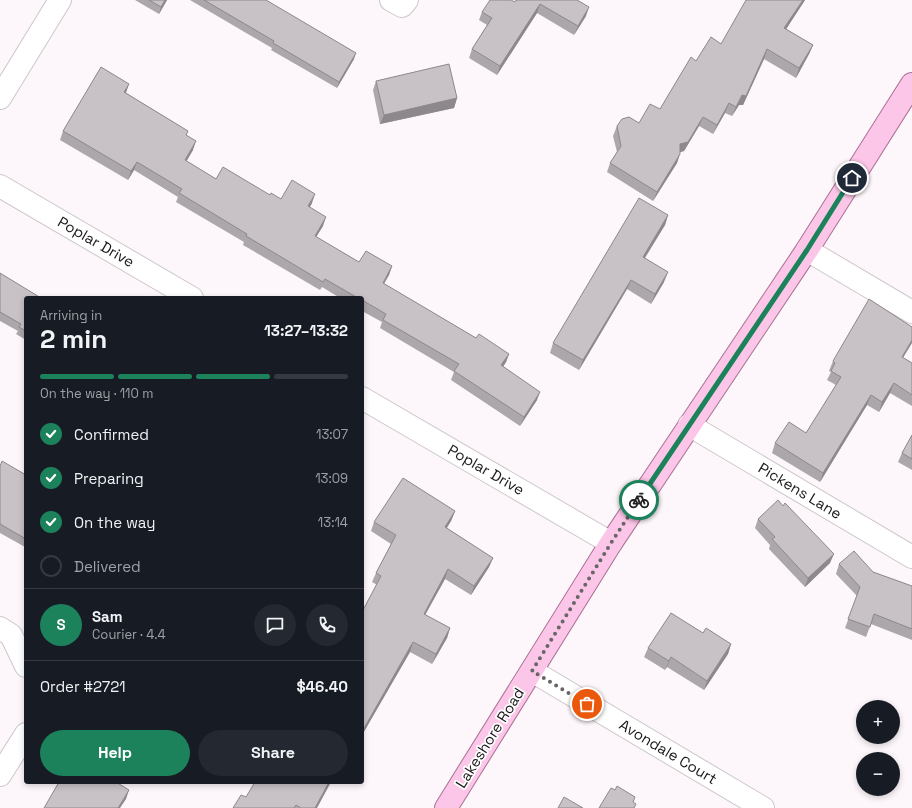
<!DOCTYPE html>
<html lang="en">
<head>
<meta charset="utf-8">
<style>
  :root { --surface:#171b24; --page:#242831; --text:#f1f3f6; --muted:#9ea1a6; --line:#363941; --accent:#1c825c }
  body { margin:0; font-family:"Space Grotesk",sans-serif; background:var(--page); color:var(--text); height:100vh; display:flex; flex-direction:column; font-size:15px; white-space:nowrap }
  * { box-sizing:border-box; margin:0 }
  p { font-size:13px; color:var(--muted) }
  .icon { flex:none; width:22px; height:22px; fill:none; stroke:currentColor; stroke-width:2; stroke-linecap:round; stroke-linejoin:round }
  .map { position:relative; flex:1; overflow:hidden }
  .side { position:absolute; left:24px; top:296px; width:340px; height:488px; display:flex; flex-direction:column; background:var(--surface); border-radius:4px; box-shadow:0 2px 6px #0003 }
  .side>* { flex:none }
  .fabs { position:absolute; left:856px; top:700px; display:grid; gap:8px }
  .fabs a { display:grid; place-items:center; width:44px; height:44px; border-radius:50%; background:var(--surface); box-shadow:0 2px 6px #0003; font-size:20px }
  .pin { position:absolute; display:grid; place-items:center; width:34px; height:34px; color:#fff; margin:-17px; border:2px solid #fff; border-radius:50%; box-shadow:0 1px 4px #0007 }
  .courier { position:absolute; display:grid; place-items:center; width:40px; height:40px; margin:-20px; border:3px solid #1c825c; border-radius:50%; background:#fff; color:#222; box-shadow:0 1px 5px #0007 }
  .headline em { font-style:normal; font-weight:600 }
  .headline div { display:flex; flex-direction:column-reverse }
  .headline { display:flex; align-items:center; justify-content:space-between; height:68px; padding:0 16px }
  h1 { font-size:26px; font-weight:600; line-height:30px }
  .bar { display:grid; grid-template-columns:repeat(4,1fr); gap:6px 4px; align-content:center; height:48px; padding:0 16px }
  .bar i { height:5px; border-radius:3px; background:var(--line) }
  .bar .active { background:var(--accent) }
  .bar p { grid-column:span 4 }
  .line { display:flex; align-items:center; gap:10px; padding:0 16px; border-top:1px solid var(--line) }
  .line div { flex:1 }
  .round { display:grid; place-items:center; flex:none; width:42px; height:42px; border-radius:21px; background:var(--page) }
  ol { padding:0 16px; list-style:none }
  li { display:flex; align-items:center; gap:12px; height:44px }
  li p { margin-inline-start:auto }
  li .icon { padding:4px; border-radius:50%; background:var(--accent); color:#fff; stroke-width:4 }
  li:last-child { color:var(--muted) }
  li i { width:22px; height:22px; border:2px solid var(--line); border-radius:50% }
  .cta { display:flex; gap:8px; margin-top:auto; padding:8px 16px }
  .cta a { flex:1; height:46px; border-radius:24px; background:var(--accent); color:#fff; font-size:16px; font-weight:600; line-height:46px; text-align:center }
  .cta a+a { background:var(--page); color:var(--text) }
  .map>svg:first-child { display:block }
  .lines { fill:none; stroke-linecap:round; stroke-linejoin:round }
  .minor-casing { stroke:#cdc7ca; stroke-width:24 }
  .major-casing { stroke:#aa7094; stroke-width:24 }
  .minor { stroke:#fff; stroke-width:22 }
  .major { stroke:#fbc6e7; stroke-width:22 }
  .wall { fill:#aca7aa }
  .shaded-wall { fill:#8c888b }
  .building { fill:#c8c2c6; stroke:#8c888b }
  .done { stroke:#696668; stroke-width:4; stroke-dasharray:0 7.2 }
  .route { stroke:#1c825c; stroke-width:5 }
  .labels { text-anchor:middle; stroke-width:3.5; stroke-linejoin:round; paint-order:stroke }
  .street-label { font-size:15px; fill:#1a1819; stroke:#fff }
</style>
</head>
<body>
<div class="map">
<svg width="912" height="808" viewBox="0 0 912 808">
  <rect width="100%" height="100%" fill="#fdf6fa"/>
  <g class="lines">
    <!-- minor casing -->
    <g class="minor-casing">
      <path id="minor" d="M 391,0 L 402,6 L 407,0
        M 0,98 L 60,0
        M 0,186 L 192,298
        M 807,250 L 912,312
        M 362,398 L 611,543
        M 689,425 L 912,557
        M 0,628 L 11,635 L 26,666
        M 532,671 L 763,808
        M 0,775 L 26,734"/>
    </g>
    <!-- major casing -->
    <g class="major-casing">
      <path id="major" d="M 446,808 L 611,543 L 807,250 L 912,84"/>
    </g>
    <!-- minor -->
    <use href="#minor" class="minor"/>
    <!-- major -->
    <use href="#major" class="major"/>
  </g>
  <!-- wall -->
  <path class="wall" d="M 135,0 L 167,0 L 159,14 Z
    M 190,0 L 266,0 L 354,59 L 337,88 L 271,50 L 272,48 Z
    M 577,0 L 586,16 L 574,35 L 537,13 L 497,75 L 469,58 L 472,49 L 487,25 L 479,20 L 482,12 L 515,2 Z
    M 805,0 L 786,29 L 813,45 L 809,54 L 796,78 L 764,59 L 743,105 L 739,105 L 732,116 L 725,113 L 713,134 L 699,126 L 684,151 L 680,152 L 677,163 L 653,201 L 607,172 L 610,163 L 617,152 L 613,136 L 617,126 L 639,123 L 660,109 L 696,61 L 721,44 Z
    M 376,81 L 457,98 L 454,108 L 380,124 L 373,90 Z
    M 126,93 L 188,131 L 186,135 L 193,150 L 186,161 L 216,179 L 270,195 L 281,199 L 312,203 L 310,207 L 323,226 L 316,237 L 359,262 L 392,266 L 389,275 L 384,284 L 476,338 L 509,354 L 506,362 L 503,367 L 537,400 L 520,426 L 451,380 L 454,372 L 380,328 L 382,322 L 362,311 L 362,298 L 340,298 L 322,287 L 320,290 L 243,245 L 244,242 L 176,202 L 178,197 L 134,170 L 128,180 L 60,140 L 63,131 Z
    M 668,215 L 665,225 L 645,258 L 664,282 L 651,304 L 627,289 L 579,370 L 550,353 L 553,343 Z
    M 0,273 L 26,298 L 26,340 L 16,334 L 18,331 L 0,321 Z
    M 904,358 L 912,363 L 912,406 L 890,393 L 879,412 L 867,405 L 820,482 L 772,453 L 775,443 L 806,433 L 836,385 L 827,380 L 831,372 L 829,371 L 833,361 Z
    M 912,435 L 912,470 L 898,462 L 902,453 Z
    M 0,466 L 26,480 L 26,552 L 24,550 L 25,547 L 0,533 Z
    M 783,506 L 830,563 L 805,587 L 769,549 L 770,545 L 755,528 L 758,519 Z
    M 455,511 L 451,521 L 447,528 L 493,558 L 489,567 L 471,595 L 445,579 L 425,615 L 450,628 L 447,638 L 432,664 L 410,652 L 362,735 L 362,612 L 377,585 L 372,582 L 376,573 L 391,544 L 371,531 L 374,522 Z
    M 839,564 L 873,572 L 912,586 L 912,640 L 871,624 L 866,637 L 845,628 L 857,596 L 836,574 Z
    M 703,633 L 731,644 L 728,654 L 704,690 L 667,667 L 665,670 L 644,657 L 648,648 Z
    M 246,797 L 317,808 L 233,808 Z"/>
  <!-- shaded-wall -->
  <path class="shaded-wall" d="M 165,0 L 167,0 L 159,14 L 161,7 Z
    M 803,0 L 805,0 L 781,37 L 784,28 Z
    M 540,4 L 537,13 L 497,75 L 500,66 Z
    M 589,7 L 586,16 L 574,35 L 578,26 Z
    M 813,45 L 809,54 L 796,78 L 799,68 Z
    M 767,49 L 764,59 L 743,105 L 739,105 L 732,116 L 736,107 Z
    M 356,53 L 354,59 L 337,88 L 339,82 Z
    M 129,84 L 126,93 L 121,101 L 124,92 Z
    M 457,98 L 454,108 L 380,124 L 384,115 Z
    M 729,103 L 725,113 L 713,134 L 717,125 Z
    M 703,117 L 699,126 L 684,151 L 677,153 L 680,144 Z
    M 196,141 L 193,150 L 182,169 L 185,160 Z
    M 680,154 L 677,163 L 653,201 L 657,192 Z
    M 137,162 L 134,170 L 128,180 L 131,171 Z
    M 315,194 L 312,203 L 305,215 L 308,206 Z
    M 668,215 L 665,225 L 639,267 L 643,257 Z
    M 326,217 L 323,226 L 311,245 L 315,236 Z
    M 392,266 L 389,275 L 379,291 L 383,283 Z
    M 668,272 L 664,282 L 651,304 L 655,294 Z
    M 631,280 L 627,289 L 579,370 L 583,360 Z
    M 912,340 L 912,343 L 898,366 L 902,357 Z
    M 509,354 L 506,362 L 498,374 L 501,365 Z
    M 894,383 L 890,393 L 879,412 L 882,402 Z
    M 540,392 L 537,400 L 520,426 L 524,417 Z
    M 871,395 L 867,405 L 820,482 L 823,473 Z
    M 455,511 L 451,521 L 441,536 L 445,527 Z
    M 834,554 L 830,563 L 805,587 L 808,578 Z
    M 493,558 L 489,567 L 471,595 L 474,586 Z
    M 448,569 L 445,579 L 420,624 L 424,614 Z
    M 450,628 L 447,638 L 432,664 L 436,654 Z
    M 413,642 L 410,652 L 362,735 L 363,730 Z
    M 731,644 L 728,654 L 704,690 L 707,681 Z
    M 671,657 L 667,667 L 665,670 L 669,661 Z
    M 329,782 L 331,782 L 317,808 L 315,808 Z
    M 129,790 L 126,799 L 120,808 L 118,808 Z"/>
  <!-- building -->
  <path class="building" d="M 149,0 L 165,0 L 161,7 Z
    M 204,0 L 266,0 L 356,53 L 339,82 L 273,43 L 274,41 Z
    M 490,0 L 511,0 L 515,2 L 516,0 L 577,0 L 589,7 L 578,26 L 540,4 L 500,66 L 472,49 L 492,18 L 482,12 Z
    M 746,0 L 803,0 L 784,28 L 813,45 L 799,68 L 767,49 L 746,96 L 742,95 L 736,107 L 729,103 L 717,125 L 703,117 L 688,142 L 680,144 L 680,154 L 657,192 L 610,163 L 621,146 L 617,126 L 622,119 L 629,117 L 639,123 L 650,104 L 660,109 L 691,57 L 696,61 L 711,37 L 721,44 Z
    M 449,64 L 457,98 L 384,115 L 376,81 Z
    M 101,67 L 129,84 L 124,92 L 188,131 L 186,135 L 196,141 L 185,160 L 216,179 L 223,167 L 270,195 L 271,193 L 281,199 L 292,180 L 315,194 L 308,206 L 326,217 L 315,236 L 359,262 L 366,251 L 392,266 L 383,283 L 476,338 L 479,334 L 509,354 L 501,365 L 540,392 L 524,417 L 454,371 L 459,364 L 383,320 L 386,314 L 362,300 L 362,298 L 358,298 L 325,279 L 323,282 L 246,236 L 247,234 L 179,193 L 182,189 L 137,162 L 131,171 L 63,131 Z
    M 639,198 L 668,215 L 643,257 L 668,272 L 655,294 L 631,280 L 583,360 L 553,343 Z
    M 0,273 L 41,298 L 26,298 L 26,331 L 19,327 L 21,324 L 0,312 Z
    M 869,299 L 912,327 L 912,340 L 902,357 L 912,363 L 912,395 L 894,383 L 882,402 L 871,395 L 823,473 L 775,443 L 789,422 L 806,433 L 841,377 L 831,371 L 835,363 L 833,361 Z
    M 912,435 L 912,459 L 902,453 Z
    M 2,461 L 26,475 L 25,479 L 26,480 L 26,539 L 0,524 L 0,466 Z
    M 403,478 L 455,511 L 445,527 L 493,558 L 474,586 L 448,569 L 424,614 L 450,628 L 436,654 L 413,642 L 363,730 L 362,730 L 362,612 L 381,576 L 376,573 L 396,535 L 374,522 Z
    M 778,500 L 783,506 L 785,503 L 834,554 L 808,578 L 772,539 L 775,537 L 758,519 Z
    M 854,551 L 873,572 L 912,586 L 912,629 L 874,614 L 870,627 L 848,619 L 860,587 L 839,564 Z
    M 671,613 L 703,633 L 706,628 L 731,644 L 707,681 L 671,657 L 669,661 L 648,648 Z
    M 59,782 L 116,782 L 129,790 L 118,808 L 44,808 Z
    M 255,782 L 329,782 L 315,808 L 301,808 L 296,805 L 294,808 L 233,808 L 241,795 L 246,797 Z
    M 617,786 L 635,797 L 633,802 L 636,804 L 634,808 L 599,808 L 611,788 L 615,790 Z
    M 564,797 L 583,808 L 558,808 Z"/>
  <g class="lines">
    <!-- done -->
    <path class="done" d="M 587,704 L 532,671 L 611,543 L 639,500"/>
    <!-- route -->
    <path class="route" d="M 639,500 L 807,250 L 852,178"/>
  </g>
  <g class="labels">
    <!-- street labels -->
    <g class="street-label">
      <text transform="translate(96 242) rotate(30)" y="5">Poplar Drive</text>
      <text transform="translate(486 470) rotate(30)" y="5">Poplar Drive</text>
      <text transform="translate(800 491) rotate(31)" y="5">Pickens Lane</text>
      <text transform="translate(490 738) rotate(-58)" y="5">Lakeshore Road</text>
      <text transform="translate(668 752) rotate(31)" y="5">Avondale Court</text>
    </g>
  </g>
</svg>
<div class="fabs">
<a>+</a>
<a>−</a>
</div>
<div class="pin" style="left:587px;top:704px;background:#ea580c"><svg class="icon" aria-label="bag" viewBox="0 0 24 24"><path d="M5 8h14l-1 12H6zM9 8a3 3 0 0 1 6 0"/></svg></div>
<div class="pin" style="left:852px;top:178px;background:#1f2937"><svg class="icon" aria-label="home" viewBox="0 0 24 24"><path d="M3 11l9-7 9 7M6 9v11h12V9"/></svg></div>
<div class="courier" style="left:639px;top:500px"><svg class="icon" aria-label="bike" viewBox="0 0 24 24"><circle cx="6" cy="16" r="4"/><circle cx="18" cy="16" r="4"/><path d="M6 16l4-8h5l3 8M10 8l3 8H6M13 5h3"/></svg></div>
<section class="side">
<div class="headline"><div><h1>2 min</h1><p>Arriving in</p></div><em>13:27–13:32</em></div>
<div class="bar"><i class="active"></i><i class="active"></i><i class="active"></i><i></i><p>On the way · 110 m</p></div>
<ol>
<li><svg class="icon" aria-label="check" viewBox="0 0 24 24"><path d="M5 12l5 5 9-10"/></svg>Confirmed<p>13:07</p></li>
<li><svg class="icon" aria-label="check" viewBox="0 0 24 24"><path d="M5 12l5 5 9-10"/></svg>Preparing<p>13:09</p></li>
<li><svg class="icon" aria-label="check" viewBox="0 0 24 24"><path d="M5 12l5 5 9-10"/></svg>On the way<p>13:14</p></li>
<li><i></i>Delivered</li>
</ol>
<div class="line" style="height:72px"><b class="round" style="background:var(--accent);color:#fff">S</b><div><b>Sam</b><p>Courier · 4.4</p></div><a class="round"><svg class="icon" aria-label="chat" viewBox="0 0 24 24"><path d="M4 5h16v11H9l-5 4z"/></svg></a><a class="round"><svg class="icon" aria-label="phone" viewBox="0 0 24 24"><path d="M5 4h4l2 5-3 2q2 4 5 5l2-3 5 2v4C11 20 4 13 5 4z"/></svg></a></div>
<div class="line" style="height:52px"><div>Order #2721</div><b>$46.40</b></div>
<div class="cta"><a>Help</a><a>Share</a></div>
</section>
</div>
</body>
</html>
